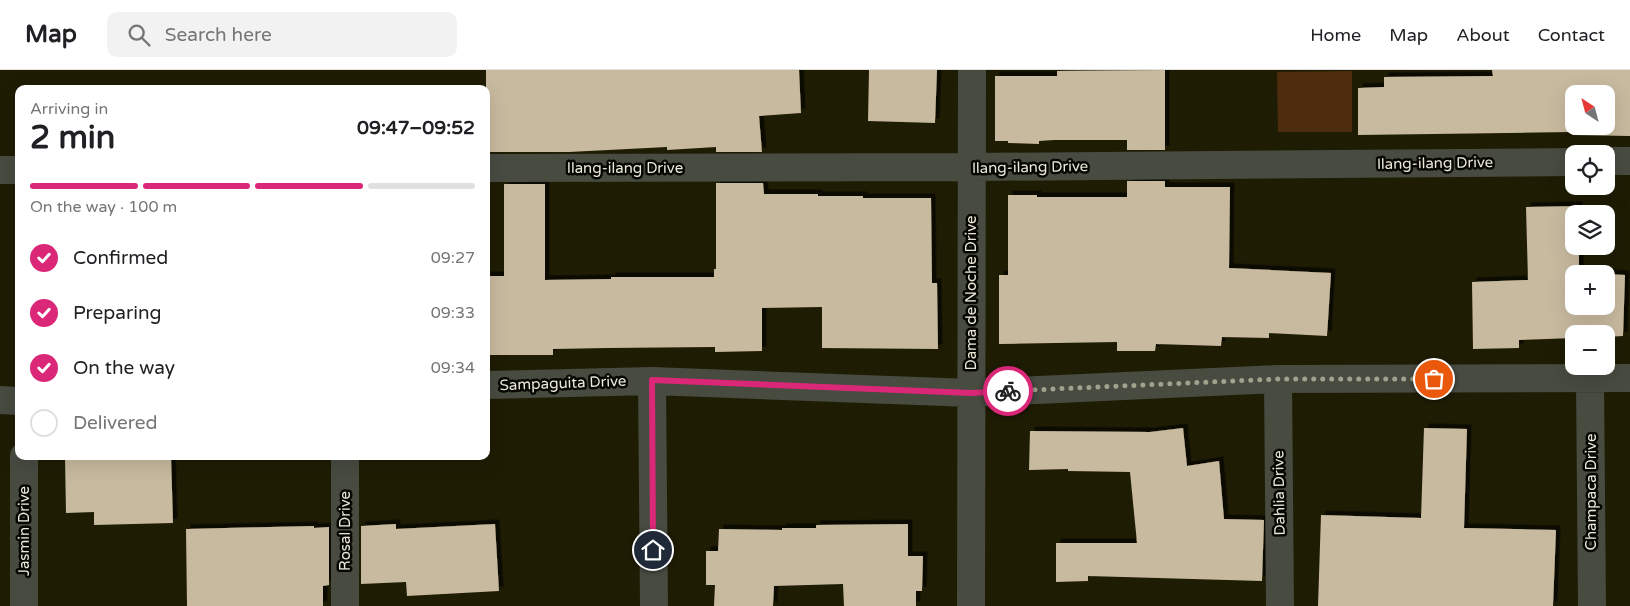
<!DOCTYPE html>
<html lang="en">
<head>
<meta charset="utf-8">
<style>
  :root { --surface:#fff; --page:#f2f2f2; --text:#202124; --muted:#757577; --line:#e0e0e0; --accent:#db2777 }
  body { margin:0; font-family:"Varela Round",sans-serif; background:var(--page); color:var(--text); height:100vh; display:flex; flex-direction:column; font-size:19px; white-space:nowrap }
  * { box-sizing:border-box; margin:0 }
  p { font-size:16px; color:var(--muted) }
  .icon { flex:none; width:28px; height:28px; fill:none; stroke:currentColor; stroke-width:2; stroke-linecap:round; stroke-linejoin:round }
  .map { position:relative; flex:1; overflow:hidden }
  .panel { position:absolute; left:15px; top:15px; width:475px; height:375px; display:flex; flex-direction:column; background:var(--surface); border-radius:10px; box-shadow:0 5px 20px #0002 }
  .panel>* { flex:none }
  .needle { width:32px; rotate:324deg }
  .tools { position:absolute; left:1565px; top:15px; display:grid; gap:10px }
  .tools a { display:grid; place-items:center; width:50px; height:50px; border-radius:10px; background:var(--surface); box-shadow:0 5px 20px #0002; font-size:25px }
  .pin { position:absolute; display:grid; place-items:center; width:42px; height:42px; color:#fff; margin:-21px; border:2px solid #fff; border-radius:50%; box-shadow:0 1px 5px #0007 }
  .courier { position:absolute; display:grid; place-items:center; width:50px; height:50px; margin:-25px; border:4px solid #db2777; border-radius:50%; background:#fff; color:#222; box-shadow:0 1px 6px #0007 }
  .head em { font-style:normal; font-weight:700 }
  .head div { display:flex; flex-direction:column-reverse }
  .head { display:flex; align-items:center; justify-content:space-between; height:85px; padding:0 15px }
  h1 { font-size:32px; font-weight:700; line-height:38px }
  .bar { display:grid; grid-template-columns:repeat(4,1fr); gap:8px 5px; align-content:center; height:60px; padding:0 15px }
  .bar i { height:6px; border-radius:4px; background:var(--line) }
  .bar .current { background:var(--accent) }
  .bar p { grid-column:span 4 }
  ol { padding:0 15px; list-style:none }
  li { display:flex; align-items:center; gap:15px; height:55px }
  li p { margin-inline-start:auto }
  li .icon { padding:5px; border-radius:50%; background:var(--accent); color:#fff; stroke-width:4 }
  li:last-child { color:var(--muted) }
  li i { width:28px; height:28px; border:2px solid var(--line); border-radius:50% }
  header { display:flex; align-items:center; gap:30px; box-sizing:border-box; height:70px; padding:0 25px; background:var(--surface); border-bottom:1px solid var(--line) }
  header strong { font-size:24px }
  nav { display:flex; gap:28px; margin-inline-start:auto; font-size:18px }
  .search { width:350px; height:45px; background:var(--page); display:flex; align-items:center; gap:12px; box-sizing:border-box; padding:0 18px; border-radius:10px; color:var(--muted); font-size:19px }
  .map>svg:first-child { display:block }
  .green { fill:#4d2d0d }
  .building { fill:#c8ba9f; fill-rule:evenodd; filter:url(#shadow) }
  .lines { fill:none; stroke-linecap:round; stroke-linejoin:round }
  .minor { stroke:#474b40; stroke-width:28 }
  .done { stroke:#a2a18e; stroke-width:5; stroke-dasharray:0 9 }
  .route { stroke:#db2777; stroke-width:6 }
  .labels { text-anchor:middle; stroke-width:5; stroke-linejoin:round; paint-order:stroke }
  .street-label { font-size:15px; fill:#e9e8d9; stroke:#070701 }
</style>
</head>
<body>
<header>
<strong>Map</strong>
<div class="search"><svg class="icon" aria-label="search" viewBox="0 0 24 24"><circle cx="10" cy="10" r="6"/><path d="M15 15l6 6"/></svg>Search here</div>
<nav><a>Home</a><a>Map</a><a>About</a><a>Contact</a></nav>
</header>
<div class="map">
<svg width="1630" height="536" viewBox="0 0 1630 536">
  <defs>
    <filter id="shadow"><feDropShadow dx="4.5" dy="-4.5" stdDeviation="0" flood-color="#0009"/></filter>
  </defs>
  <rect width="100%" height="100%" fill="#1f1c04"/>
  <!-- green -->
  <path class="green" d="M 1352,1 L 1352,62 L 1278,62 L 1277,2 Z"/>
  <!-- building -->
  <path class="building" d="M 486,0 L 799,0 L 801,43 L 759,46 L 762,82 L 716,82 L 716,77 L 667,80 L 667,77 L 569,82 L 486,82 Z
    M 869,0 L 937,0 L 935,53 L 868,51 Z
    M 1165,0 L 1165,80 L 1127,80 L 1127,70 L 1054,70 L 1039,71 L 1039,74 L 1008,73 L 1008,71 L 995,71 L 995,6 L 1057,6 L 1057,1 Z
    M 1492,0 L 1630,0 L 1630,66 L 1572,65 L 1572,62 L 1358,65 L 1358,18 L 1384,17 L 1384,7 L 1493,6 ZM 1574,24 L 1606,24 L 1606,56 L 1574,56 Z
    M 1127,111 L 1165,111 L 1165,117 L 1230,117 L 1229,198 L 1331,203 L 1327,266 L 1269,263 L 1269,268 L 1222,267 L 1221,276 L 1156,274 L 1155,281 L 1117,281 L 1117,272 L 999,274 L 999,205 L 1008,205 L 1008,125 L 1037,125 L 1037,127 L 1127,127 Z
    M 716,113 L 763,113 L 764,124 L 818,124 L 818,126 L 863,126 L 863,128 L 931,128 L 932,213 L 937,213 L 938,279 L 822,278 L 822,237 L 762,238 L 762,281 L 715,282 L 715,277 L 607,278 L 553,279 L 553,285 L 486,285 L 486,206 L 504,206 L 504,114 L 545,114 L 545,210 L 611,209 L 611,207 L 714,207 L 714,199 L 716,199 Z
    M 1578,136 L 1578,144 L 1574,144 L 1574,176 L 1579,176 L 1579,204 L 1588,204 L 1574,204 L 1574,236 L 1606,236 L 1606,204 L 1625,205 L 1623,266 L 1606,267 L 1606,264 L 1574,264 L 1574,268 L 1519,270 L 1519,278 L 1473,279 L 1472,212 L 1528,210 L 1526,137 Z
    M 1183,358 L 1187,396 L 1219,391 L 1224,449 L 1264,450 L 1262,511 L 1088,506 L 1088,511 L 1056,512 L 1056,473 L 1137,473 L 1130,402 L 1068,401 L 1068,399 L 1029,400 L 1030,361 L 1150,362 Z
    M 1424,358 L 1467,359 L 1464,458 L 1556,460 L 1553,536 L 1318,536 L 1321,445 L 1421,448 Z
    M 171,386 L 173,453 L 94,455 L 94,442 L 66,443 L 65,387 Z
    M 396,454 L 396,459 L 495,454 L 499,521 L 407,526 L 406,512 L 361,514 L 361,456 Z
    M 908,454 L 908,486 L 923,486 L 922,521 L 916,521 L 916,536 L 844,536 L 843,514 L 774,516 L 773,536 L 714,536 L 715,515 L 706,515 L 706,481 L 718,481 L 719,459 L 782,460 L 782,458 L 816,458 L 816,455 Z
    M 314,456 L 314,458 L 329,457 L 329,515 L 323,516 L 323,536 L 187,536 L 186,459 Z"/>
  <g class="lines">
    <!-- minor -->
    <path class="minor" d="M 1606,91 L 1630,91
      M 486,98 L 972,97 L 1574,92
      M 0,100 L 19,100
      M 1278,309 L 1280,536
      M 1590,309 L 1592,536
      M 652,311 L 654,536
      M 486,315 L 652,311 L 971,323 L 1278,309 L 1630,308
      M 0,330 L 19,331
      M 24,386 L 24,536
      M 345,536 L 345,386
      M 971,536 L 972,0"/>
  </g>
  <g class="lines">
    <!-- done -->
    <path class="done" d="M 1008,321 L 1278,309 L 1434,309"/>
    <!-- route -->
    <path class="route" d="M 653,480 L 652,310 L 971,323 L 1008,321"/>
  </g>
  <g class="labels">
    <!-- street labels -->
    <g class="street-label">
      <text transform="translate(1435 93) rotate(-1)" y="5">Ilang-ilang Drive</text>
      <text transform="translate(1030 97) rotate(-1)" y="5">Ilang-ilang Drive</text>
      <text x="625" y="103">Ilang-ilang Drive</text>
      <text transform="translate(971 223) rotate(-90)" y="5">Dama de Noche Drive</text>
      <text transform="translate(563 313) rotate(-2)" y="5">Sampaguita Drive</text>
      <text transform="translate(1591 422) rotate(-90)" y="5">Champaca Drive</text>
      <text transform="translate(1279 423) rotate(-91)" y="5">Dahlia Drive</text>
      <text transform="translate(24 461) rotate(-90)" y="5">Jasmin Drive</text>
      <text transform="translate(345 461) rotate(-90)" y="5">Rosal Drive</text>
    </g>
  </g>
</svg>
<div class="tools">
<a><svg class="needle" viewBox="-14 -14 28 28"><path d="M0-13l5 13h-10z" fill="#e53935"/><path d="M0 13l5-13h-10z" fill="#757577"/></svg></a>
<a><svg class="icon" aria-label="locate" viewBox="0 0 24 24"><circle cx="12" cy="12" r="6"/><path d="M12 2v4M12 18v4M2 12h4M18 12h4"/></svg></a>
<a><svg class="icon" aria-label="layers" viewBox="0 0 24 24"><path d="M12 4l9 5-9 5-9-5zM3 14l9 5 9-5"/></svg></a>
<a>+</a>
<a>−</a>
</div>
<div class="pin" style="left:1434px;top:309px;background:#ea580c"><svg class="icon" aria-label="bag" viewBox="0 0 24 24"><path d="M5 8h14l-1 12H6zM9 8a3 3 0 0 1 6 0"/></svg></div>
<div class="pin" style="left:653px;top:480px;background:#1f2937"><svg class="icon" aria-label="home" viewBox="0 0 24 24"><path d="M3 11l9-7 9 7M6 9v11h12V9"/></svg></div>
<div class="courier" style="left:1008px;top:321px"><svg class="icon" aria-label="bike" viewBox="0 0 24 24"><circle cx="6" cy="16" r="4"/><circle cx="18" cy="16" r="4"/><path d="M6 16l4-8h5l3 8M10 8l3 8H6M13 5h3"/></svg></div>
<section class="panel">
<div class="head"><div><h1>2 min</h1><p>Arriving in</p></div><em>09:47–09:52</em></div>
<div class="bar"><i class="current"></i><i class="current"></i><i class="current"></i><i></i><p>On the way · 100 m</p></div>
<ol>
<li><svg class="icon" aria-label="check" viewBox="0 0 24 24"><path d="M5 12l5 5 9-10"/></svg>Confirmed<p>09:27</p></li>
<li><svg class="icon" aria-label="check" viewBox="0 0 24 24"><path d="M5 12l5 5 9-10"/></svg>Preparing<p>09:33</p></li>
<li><svg class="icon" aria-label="check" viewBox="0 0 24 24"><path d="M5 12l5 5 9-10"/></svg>On the way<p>09:34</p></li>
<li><i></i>Delivered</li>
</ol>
</section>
</div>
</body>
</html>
